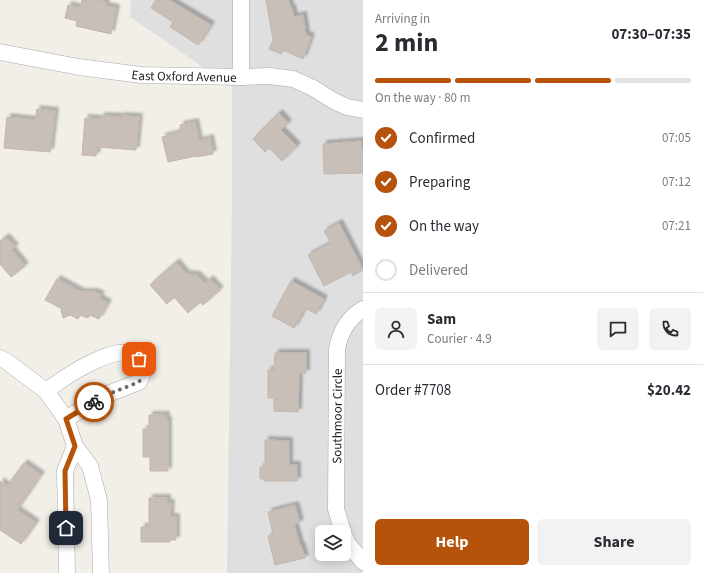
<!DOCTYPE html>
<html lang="en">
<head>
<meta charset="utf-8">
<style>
  :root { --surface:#fff; --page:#f2f2f3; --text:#2b2b33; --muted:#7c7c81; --line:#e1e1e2; --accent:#b45309 }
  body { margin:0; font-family:"Source Sans 3",sans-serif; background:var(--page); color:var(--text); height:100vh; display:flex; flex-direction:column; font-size:15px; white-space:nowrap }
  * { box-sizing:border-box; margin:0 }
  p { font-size:13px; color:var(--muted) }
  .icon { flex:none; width:22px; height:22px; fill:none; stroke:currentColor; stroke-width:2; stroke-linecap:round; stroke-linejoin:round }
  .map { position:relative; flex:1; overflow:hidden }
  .drawer { display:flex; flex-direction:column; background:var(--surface); width:340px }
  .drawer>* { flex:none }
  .controls { position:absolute; left:315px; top:525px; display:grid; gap:8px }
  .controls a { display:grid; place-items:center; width:36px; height:36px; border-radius:6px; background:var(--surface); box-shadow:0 2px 10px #0003; font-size:20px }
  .pin { position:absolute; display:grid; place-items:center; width:34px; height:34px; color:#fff; margin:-17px; border-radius:8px; box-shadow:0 2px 6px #0006 }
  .courier { position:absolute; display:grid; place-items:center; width:40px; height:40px; margin:-20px; border:3px solid #b45309; border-radius:50%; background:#fff; color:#222; box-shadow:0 1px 5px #0007 }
  .overview em { font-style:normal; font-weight:700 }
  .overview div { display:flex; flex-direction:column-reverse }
  .overview { display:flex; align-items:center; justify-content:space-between; height:68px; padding:0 12px }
  h1 { font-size:26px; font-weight:700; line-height:30px }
  .bar { display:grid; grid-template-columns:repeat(4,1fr); gap:6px 4px; align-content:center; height:48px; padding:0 12px }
  .bar i { height:5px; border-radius:3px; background:var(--line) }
  .bar .current { background:var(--accent) }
  .bar p { grid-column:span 4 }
  .line { display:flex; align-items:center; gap:10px; padding:0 12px; border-top:1px solid var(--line) }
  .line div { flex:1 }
  .round { display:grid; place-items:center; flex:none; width:42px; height:42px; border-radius:6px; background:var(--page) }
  ol { padding:0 12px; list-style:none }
  li { display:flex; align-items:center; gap:12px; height:44px }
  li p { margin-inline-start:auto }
  li .icon { padding:4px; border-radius:50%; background:var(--accent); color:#fff; stroke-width:4 }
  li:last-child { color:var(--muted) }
  li i { width:22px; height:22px; border:2px solid var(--line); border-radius:50% }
  .primary-button { display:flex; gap:8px; margin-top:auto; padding:8px 12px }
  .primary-button a { flex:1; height:46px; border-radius:6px; background:var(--accent); color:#fff; font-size:16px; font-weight:700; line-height:46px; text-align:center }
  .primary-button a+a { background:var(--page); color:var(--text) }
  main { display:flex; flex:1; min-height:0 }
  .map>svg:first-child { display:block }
  .residential { fill:#e0dfdf; fill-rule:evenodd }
  .building { fill:#c7bfb8; stroke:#c4b6ab; filter:url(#shadow) }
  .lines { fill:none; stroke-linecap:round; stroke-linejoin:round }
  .minor-casing { stroke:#a9a9a9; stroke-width:17 }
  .minor { stroke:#fff; stroke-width:16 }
  .done { stroke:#6b6a68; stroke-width:4; stroke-dasharray:0 7.2 }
  .route { stroke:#b45309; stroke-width:5 }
  .labels { text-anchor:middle; stroke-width:3.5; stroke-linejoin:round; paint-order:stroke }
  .street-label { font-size:13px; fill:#222; stroke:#fff }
</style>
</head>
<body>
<main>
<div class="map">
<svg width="363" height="573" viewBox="0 0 363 573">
  <defs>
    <filter id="shadow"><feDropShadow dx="3.5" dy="-3.5" stdDeviation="1" flood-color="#0004"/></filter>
  </defs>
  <rect width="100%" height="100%" fill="#f2efe9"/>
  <!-- residential -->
  <path class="residential" d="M 131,0 L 363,0 L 363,573 L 227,573 L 232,199 L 232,87 L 130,17 ZM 322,532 L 344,532 L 344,554 L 322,554 Z"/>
  <!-- building -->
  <path class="building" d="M 82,0 L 98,0 L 106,2 L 105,6 L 116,8 L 111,34 L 76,26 L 77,21 L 65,18 L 68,5 L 80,8 Z
    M 156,0 L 169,0 L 211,25 L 198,45 L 170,27 L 173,22 L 151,8 Z
    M 266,0 L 289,0 L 290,8 L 292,8 L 294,17 L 303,15 L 306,35 L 311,37 L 303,59 L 283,50 L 281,54 L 269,49 L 273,40 Z
    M 37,109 L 55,111 L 50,152 L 4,148 L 7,117 L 35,120 Z
    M 279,113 L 288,123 L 281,130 L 297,146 L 282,161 L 269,148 L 265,152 L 253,139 Z
    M 101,116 L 122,117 L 122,116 L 139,117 L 136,150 L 97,147 L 96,156 L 82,155 L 85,118 L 101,119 Z
    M 195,122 L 199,141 L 210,138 L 213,154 L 196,157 L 196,156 L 168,162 L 162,137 L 181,132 L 180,125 Z
    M 361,141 L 362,152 L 363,152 L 363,173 L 324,174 L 323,144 Z
    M 339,223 L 363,270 L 353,276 L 351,272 L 324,286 L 308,255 L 331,243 L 324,231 Z
    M 6,237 L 15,247 L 12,250 L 25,266 L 11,277 L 0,264 L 0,241 Z
    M 176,262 L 186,274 L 197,275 L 205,283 L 210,279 L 220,290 L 203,305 L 200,302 L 188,313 L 174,297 L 167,304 L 150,285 Z
    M 57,279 L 81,292 L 95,292 L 101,295 L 99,298 L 108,303 L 99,319 L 90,315 L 88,318 L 80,315 L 78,319 L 70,315 L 63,318 L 61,310 L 62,309 L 45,300 Z
    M 291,281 L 324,299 L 316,314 L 305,308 L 294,328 L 272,316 Z
    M 275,353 L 306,353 L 306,373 L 299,373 L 298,412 L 274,411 L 274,398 L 268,398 L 268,370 L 274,370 Z
    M 149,415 L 166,415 L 166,420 L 168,420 L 168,471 L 150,471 L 150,457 L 143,457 L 143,429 L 149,429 Z
    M 265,440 L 289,441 L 289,465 L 297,465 L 297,481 L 264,481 L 264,479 L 260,479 L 260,467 L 265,467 Z
    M 24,463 L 41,475 L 17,510 L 36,523 L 21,544 L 0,530 L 0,481 L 7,486 Z
    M 149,498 L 167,498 L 167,503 L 171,503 L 170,517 L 176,517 L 176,540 L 170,540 L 170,542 L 141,542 L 141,527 L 149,527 Z
    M 295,505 L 300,523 L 294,524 L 300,545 L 301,545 L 305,558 L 275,565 L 268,536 L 273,534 L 268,512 Z"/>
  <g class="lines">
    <!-- minor casing -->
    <g class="minor-casing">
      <g id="minor">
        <path id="s1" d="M 0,52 L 79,67 L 141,75 L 241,77 L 270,76 L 293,79 L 313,88 L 334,101 L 347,107 L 363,110"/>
        <path d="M 241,77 L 241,0"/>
        <path d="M 0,358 L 6,361 L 46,391 L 66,419 L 75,446 L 90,466 L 99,500 L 101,573"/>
        <path d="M 46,391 C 62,379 127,333 141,362 C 144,370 143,376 139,382 L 105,395 L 66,419"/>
        <path id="s2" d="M 343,532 L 336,509 L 337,349 C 340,332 348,318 363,309"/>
        <path d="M 344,535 L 348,544 L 363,562"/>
        <path d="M 67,573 L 65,471 L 75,446"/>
      </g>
    </g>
    <!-- minor -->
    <use href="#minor" class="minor"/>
  </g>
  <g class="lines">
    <!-- done -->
    <path class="done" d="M 94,402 L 106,395 L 139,382 C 144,374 143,368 139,359"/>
    <!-- route -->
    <path class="route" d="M 66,528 L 65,471 L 75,446 L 66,419 L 94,402"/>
  </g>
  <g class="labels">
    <!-- street labels -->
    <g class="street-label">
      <text dy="5" stroke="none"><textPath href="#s1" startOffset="186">East Oxford Avenue</textPath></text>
      <text dy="5" stroke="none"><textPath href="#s2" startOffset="117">Southmoor Circle</textPath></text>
    </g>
  </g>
</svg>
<div class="controls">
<a><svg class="icon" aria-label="layers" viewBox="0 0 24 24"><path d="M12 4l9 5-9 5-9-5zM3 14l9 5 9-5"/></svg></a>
</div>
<div class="pin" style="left:139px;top:359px;background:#ea580c"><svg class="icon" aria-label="bag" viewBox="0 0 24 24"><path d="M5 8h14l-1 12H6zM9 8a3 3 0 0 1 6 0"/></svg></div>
<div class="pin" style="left:66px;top:528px;background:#1f2937"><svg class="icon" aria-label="home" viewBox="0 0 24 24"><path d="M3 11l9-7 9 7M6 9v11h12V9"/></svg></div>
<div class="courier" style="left:94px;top:402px"><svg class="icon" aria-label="bike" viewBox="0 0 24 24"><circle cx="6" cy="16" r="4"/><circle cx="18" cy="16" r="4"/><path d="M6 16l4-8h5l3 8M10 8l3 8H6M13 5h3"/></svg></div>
</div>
<section class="drawer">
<div class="overview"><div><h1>2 min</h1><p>Arriving in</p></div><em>07:30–07:35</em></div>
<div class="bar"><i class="current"></i><i class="current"></i><i class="current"></i><i></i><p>On the way · 80 m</p></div>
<ol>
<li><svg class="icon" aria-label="check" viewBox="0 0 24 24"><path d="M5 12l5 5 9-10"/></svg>Confirmed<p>07:05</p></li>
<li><svg class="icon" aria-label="check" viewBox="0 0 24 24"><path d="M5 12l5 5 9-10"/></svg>Preparing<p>07:12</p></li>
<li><svg class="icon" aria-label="check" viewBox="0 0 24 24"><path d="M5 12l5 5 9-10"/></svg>On the way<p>07:21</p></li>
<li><i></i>Delivered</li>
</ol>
<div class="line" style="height:72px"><a class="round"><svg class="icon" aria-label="person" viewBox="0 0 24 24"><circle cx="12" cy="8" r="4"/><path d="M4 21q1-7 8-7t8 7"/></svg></a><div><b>Sam</b><p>Courier · 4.9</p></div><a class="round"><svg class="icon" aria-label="chat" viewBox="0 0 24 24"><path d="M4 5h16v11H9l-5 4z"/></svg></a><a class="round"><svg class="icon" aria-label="phone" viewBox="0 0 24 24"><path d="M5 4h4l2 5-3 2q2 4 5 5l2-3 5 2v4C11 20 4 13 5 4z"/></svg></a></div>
<div class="line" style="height:52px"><div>Order #7708</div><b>$20.42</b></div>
<div class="primary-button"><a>Help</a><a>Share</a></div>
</section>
</main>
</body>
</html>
